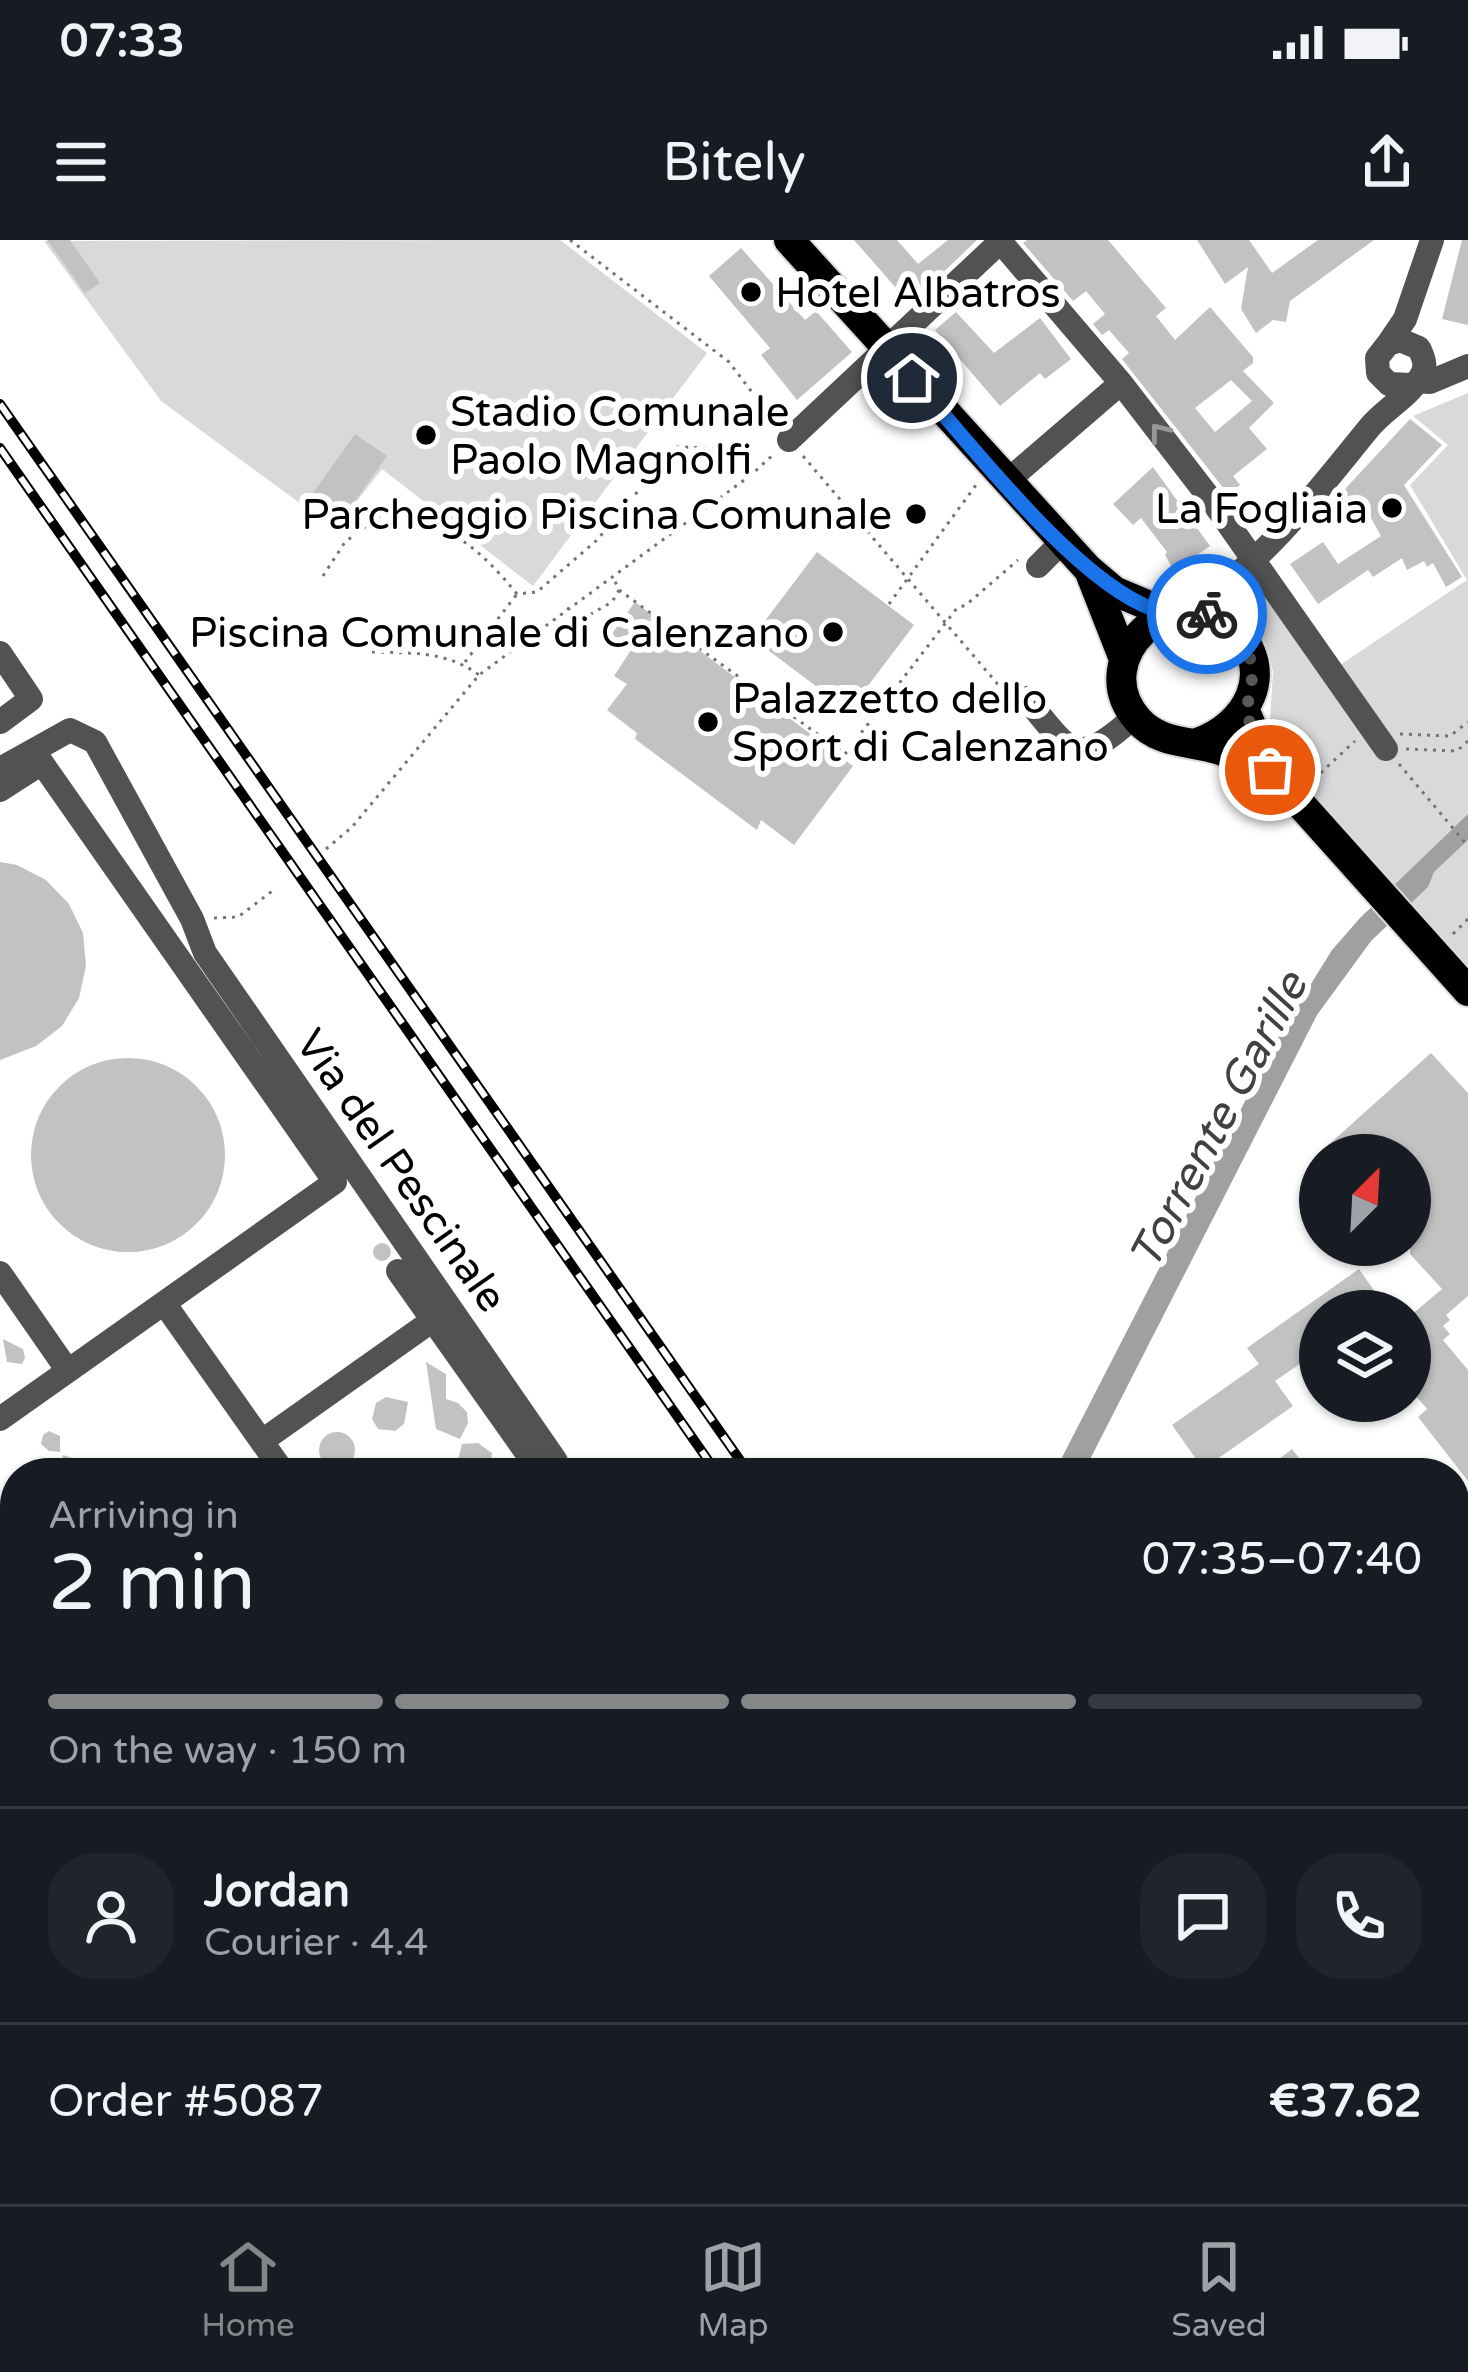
<!DOCTYPE html>
<html lang="en">
<head>
<meta charset="utf-8">
<style>
  :root { --surface:#171b24; --page:#20242c; --text:#f1f3f6; --muted:#9ea1a6; --line:#363941; --accent:#858687 }
  body { margin:0; font-family:"Varela Round",sans-serif; background:var(--page); color:var(--text); height:100vh; display:flex; flex-direction:column; font-size:45px; white-space:nowrap }
  * { box-sizing:border-box; margin:0 }
  p { font-size:39px; color:var(--muted) }
  .icon { flex:none; width:66px; height:66px; fill:none; stroke:currentColor; stroke-width:2; stroke-linecap:round; stroke-linejoin:round }
  .map { position:relative; flex:1; overflow:hidden }
  .drawer { position:absolute; left:0px; top:1218px; width:1470px; height:747px; display:flex; flex-direction:column; background:var(--surface); border-radius:48px 48px 0 0; box-shadow:0 3px 9px #0004 }
  .drawer>* { flex:none }
  .needle { width:78px; rotate:24deg }
  .tools { position:absolute; left:1299px; top:894px; display:grid; gap:24px }
  .tools a { display:grid; place-items:center; width:132px; height:132px; border-radius:50%; background:var(--surface); box-shadow:0 3px 9px #0004; font-size:60px }
  .pin { position:absolute; display:grid; place-items:center; width:102px; height:102px; color:#fff; margin:-51px; border:6px solid #fff; border-radius:50%; box-shadow:0 3px 12px #0007 }
  .courier { position:absolute; display:grid; place-items:center; width:120px; height:120px; margin:-60px; border:9px solid #1a73e8; border-radius:50%; background:#fff; color:#222; box-shadow:0 3px 15px #0007 }
  .overview em { font-style:normal; font-weight:600 }
  .overview div { display:flex; flex-direction:column-reverse }
  .overview { display:flex; align-items:center; justify-content:space-between; height:204px; padding:0 48px }
  h1 { font-size:78px; font-weight:600; line-height:90px }
  .bar { display:grid; grid-template-columns:repeat(4,1fr); gap:18px 12px; align-content:center; height:144px; padding:0 48px }
  .bar i { height:15px; border-radius:9px; background:var(--line) }
  .bar .selected { background:var(--accent) }
  .bar p { grid-column:span 4 }
  .line { display:flex; align-items:center; gap:30px; padding:0 48px; border-top:3px solid var(--line) }
  .line div { flex:1 }
  .round { display:grid; place-items:center; flex:none; width:126px; height:126px; border-radius:48px; background:var(--page) }
  .status { display:flex; justify-content:space-between; align-items:center; height:84px; padding:0 60px; background:var(--surface); direction:ltr }
  .status svg { height:33px; fill:currentColor }
  header { display:flex; justify-content:space-between; align-items:center; height:156px; padding:0 48px; background:var(--surface); font-size:54px; font-weight:600 }
  .tab-bar { display:flex; justify-content:space-around; align-items:center; height:168px; border-top:3px solid var(--line); background:var(--surface); font-size:33px; color:var(--muted) }
  .tab-bar a { display:grid; justify-items:center; gap:6px }
  .tab-bar .selected { color:var(--accent) }
  .map>svg:first-child { display:block }
  .green { fill:#d9d9d9 }
  .water { fill:#a0a0a0 }
  .building { fill:#c2c2c2; fill-rule:evenodd }
  .lines { fill:none; stroke-linecap:round; stroke-linejoin:round }
  .major-casing { stroke:#dbdbdb; stroke-width:34 }
  .path { stroke:#747474; stroke-width:3; stroke-dasharray:3 6; stroke-linecap:butt }
  .minor { stroke:#525252; stroke-width:24 }
  .major { stroke:#000; stroke-width:30 }
  .rail-casing { stroke:#000; stroke-width:10 }
  .rail { stroke:#fff; stroke-width:6; stroke-dasharray:18; stroke-linecap:butt }
  .oneway { stroke:#979797 }
  .done { stroke:#595959; stroke-width:12; stroke-dasharray:0 21.6 }
  .route { stroke:#1a73e8; stroke-width:15 }
  .poi-dot { fill:#000; stroke:#fff; stroke-width:4.5 }
  .labels { text-anchor:middle; stroke-width:12; stroke-linejoin:round; paint-order:stroke }
  .poi-label { font-size:42px; fill:#000; stroke:#fff; text-anchor:start }
  .street-label { font-size:42px; fill:#000; stroke:#fff }
  .water-label { font-size:45px; font-style:italic; fill:#414141; stroke:#fff }
</style>
</head>
<body>
<div class="status"><b>07:33</b><svg viewBox="0 0 49 12"><path d="M0 12V9h3v3zM5 12V6h3v6zM10 12V3h3v9zM15 12V0h3v12zM26 1h20v11H26zM47 4h2v5h-2z"/></svg></div>
<header><svg class="icon" aria-label="menu" viewBox="0 0 24 24"><path d="M4 6h16M4 12h16M4 18h16"/></svg>Bitely<svg class="icon" aria-label="share" viewBox="0 0 24 24"><path d="M12 15V3M7 8l5-5 5 5M5 13v7h14v-7"/></svg></header>
<div class="map">
<svg width="1468" height="1964" viewBox="0 0 1468 1964">
  <rect width="100%" height="100%" fill="#fff"/>
  <!-- green -->
  <path class="green" d="M 560,0 L 707,113 L 533,346 L 382,229 L 335,289 L 161,161 L 44,1 Z
    M 1468,153 L 1468,731 L 1286,528 L 1269,495 L 1273,432 L 1266,404 L 1250,378 L 1247,365 L 1253,351 L 1271,332 L 1340,425 L 1467,340 L 1410,245 L 1448,205 L 1413,176 Z"/>
  <!-- water -->
  <path class="water" d="M 1468,574 L 1468,600 L 1434,632 L 1428,647 L 1371,701 L 1317,775 L 1083,1233 L 1054,1233 L 1277,799 L 1332,710 L 1360,678 Z
    M 15,1572 L 15,1644 L 0,1654 L 0,1582 Z"/>
  <!-- building -->
  <path class="building" d="M 47,0 L 70,0 L 100,43 L 85,53 Z
    M 854,0 L 897,0 L 918,24 L 948,0 L 977,0 L 910,64 Z
    M 1027,0 L 1108,0 L 1166,68 L 1156,76 L 1175,100 L 1210,67 L 1253,117 L 1253,123 L 1243,131 L 1274,163 L 1249,188 L 1267,209 L 1233,236 L 1240,245 L 1228,254 L 1122,119 L 1129,113 L 1109,90 L 1102,95 L 1093,84 L 1105,74 L 1086,51 L 1073,61 L 1023,3 ZM 1231,140 L 1252,161 L 1215,192 L 1195,168 Z
    M 1197,0 L 1249,0 L 1272,33 L 1318,0 L 1374,0 L 1290,61 L 1286,82 L 1273,80 L 1256,93 L 1241,69 L 1248,27 L 1225,44 Z
    M 1462,0 L 1468,0 L 1468,85 L 1442,79 Z
    M 741,8 L 805,80 L 816,71 L 852,112 L 797,160 L 761,115 L 770,108 L 709,36 Z
    M 956,72 L 994,113 L 1040,78 L 1071,119 L 1045,139 L 1040,133 L 1000,166 L 935,90 Z
    M 1410,179 L 1442,205 L 1404,245 L 1462,337 L 1446,347 L 1433,323 L 1427,327 L 1424,321 L 1407,330 L 1402,318 L 1373,337 L 1368,330 L 1318,364 L 1290,324 L 1323,302 L 1338,324 L 1381,296 L 1362,262 L 1343,275 L 1333,262 Z
    M 355,194 L 387,216 L 338,285 L 306,263 Z
    M 1153,227 L 1210,306 L 1174,331 L 1165,315 L 1167,312 L 1141,278 L 1133,285 L 1113,264 Z
    M 817,312 L 914,385 L 849,471 L 752,398 Z
    M 635,362 L 853,526 L 794,605 L 761,580 L 757,590 L 635,499 L 637,493 L 607,470 L 627,444 L 614,436 L 631,410 L 611,395 Z
    M 0,622 L 17,625 L 46,640 L 69,664 L 83,693 L 86,726 L 79,758 L 62,786 L 36,806 L 0,820 Z
    M 1431,813 L 1468,853 L 1468,1056 L 1446,1075 L 1450,1080 L 1443,1086 L 1450,1094 L 1443,1100 L 1468,1130 L 1468,1241 L 1418,1177 L 1427,1169 L 1410,1149 L 1410,1076 L 1442,1049 L 1410,1014 L 1410,915 L 1317,915 Z
    M31 915a97 97 0 1 1 194 0a97 97 0 1 1-194 0Z
    M373 1012a9 9 0 1 1 18 0a9 9 0 1 1-18 0Z
    M 1359,1029 L 1384,1065 L 1375,1071 L 1320,1071 L 1320,1110 L 1275,1141 L 1293,1166 L 1203,1229 L 1172,1185 L 1259,1124 L 1247,1108 Z
    M 3,1099 L 23,1109 L 25,1118 L 22,1124 L 7,1122 Z
    M 426,1122 L 446,1134 L 446,1159 L 458,1163 L 467,1172 L 468,1183 L 460,1199 L 436,1189 Z
    M 386,1157 L 408,1162 L 404,1184 L 395,1191 L 378,1189 L 372,1179 L 376,1163 Z
    M 49,1191 L 60,1196 L 60,1212 L 49,1211 L 41,1204 L 43,1195 Z
    M319 1210a18 18 0 1 1 36 0a18 18 0 1 1-36 0Z
    M 478,1203 L 492,1213 L 490,1233 L 463,1233 L 458,1220 L 462,1204 Z
    M 1292,1209 L 1311,1233 L 1261,1233 Z
    M 63,1215 L 78,1220 L 83,1233 L 60,1233 Z
    M 349,1950 L 428,1950 L 437,1964 L 326,1964 Z
    M 508,1950 L 650,1950 L 628,1964 L 516,1964 Z
    M 825,1950 L 854,1950 L 863,1964 L 811,1964 Z"/>
  <g class="lines">
    <!-- major casing -->
    <g class="major-casing">
      <path id="major" d="M 789,0 L 1088,329 L 1114,351 L 1171,375
        M 1091,335 L 1124,419
        M 1245,471 L 1270,530 L 1468,751
        M 1197,503 C 1246,487 1278,432 1234,389 C 1177,333 1083,418 1138,480 C 1161,506 1194,500 1223,511 C 1249,521 1270,540 1292,557
        M 1455,1695 L 1468,1689
        M 976,1964 L 1004,1950
        M 1015,1964 L 1038,1950"/>
    </g>
    <!-- path -->
    <path class="path" d="M 570,0 L 729,122 L 777,185
      M 803,216 L 1007,455
      M 323,336 L 345,302 L 393,266 C 450,287 479,307 517,354 L 537,352 L 597,300 L 675,207 L 724,208 L 749,233
      M 619,350 L 845,514 L 957,368 L 966,365 L 1018,320
      M 889,364 L 976,245
      M 567,368 L 584,378 L 612,362 L 619,350 L 613,337
      M 585,379 L 590,391
      M 372,412 C 411,413 447,411 479,435
      M 465,422 L 517,354
      M 1400,494 L 1450,496 L 1468,482
      M 1406,509 L 1457,511 L 1468,501
      M 1399,524 L 1468,606
      M 1314,539 L 1355,501
      M 326,609 L 352,587 L 479,435 L 751,235 L 775,213
      M 214,678 L 238,677 L 275,649
      M 1453,694 L 1468,679
      M 1204,1950 L 1214,1964
      M 931,1964 L 953,1950"/>
    <!-- minor -->
    <path class="minor" d="M 999,0 L 1121,143 L 1215,265 L 1386,509
      M 1388,104 L 1405,79 L 1432,0
      M 1417,141 L 1430,142 L 1468,126
      M 789,200 L 1001,1
      M 1006,242 L 1121,143
      M 1038,326 L 1061,303
      M 1183,372 C 1260,329 1314,255 1369,188 C 1384,169 1411,156 1422,134 C 1427,125 1423,117 1419,108 L 1400,100 L 1388,104 L 1377,118 L 1378,133 L 1389,144 L 1411,145
      M 0,413 L 31,459 L 0,482
      M 1026,458 C 1070,512 1075,531 1135,476
      M 0,529 L 70,490 L 95,502 L 192,679 L 205,713 L 556,1221
      M 0,550 L 42,523 L 335,942 L 0,1179
      M 398,1031 L 541,1233
      M 0,1033 L 68,1131
      M 164,1063 L 284,1233
      M 262,1201 L 433,1080
      M 1455,1512 L 1468,1496
      M 1455,1621 L 1468,1641
      M 0,1850 L 15,1872
      M 14,1964 L 33,1950
      M 780,1964 L 802,1950"/>
    <!-- major -->
    <use href="#major" class="major"/>
    <!-- rail casing -->
    <g class="rail-casing">
      <path id="rail" d="M 0,164 L 749,1233
        M 0,208 L 717,1233
        M 1192,1950 L 1202,1964
        M 1217,1950 L 1227,1964
        M 1249,1950 L 1259,1964"/>
    </g>
    <!-- rail -->
    <use href="#rail" class="rail"/>
  </g>
  <!-- one-way arrows -->
  <defs><path id="oneway-chevron" d="M-2-3.5L2.5 0L-2 3.5" fill="none" stroke-width="1.6" stroke-linecap="round" stroke-linejoin="round" transform="scale(3)"/></defs>
  <use class="oneway" href="#oneway-chevron" transform="translate(1159 192) rotate(-128)"/>
  <g class="lines">
    <!-- done -->
    <path class="done" d="M 1207,374 C 1252,389 1260,431 1245,471 L 1270,530"/>
    <!-- route -->
    <path class="route" d="M 912,138 C 970,203 1075,341 1153,369 C 1172,376 1188,370 1207,374"/>
  </g>
  <!-- markers -->
  <g class="poi-dot">
    <circle cx="751" cy="52" r="12"/>
    <circle cx="426" cy="195" r="12"/>
    <circle cx="1392" cy="268" r="12"/>
    <circle cx="916" cy="274" r="12"/>
    <circle cx="833" cy="392" r="12"/>
    <circle cx="708" cy="482" r="12"/>
  </g>
  <g class="labels">
    <!-- poi labels -->
    <g class="poi-label">
      <text x="775" y="67">Hotel Albatros</text>
      <text x="450" y="186">Stadio Comunale<tspan x="450" dy="48">Paolo Magnolfi</tspan></text>
      <text x="1368" y="283" text-anchor="end">La Fogliaia</text>
      <text x="892" y="289" text-anchor="end">Parcheggio Piscina Comunale</text>
      <text x="809" y="407" text-anchor="end">Piscina Comunale di Calenzano</text>
      <text x="732" y="473">Palazzetto dello<tspan x="732" dy="48">Sport di Calenzano</tspan></text>
    </g>
    <!-- street labels -->
    <g class="street-label">
      <text transform="translate(402 930) rotate(55)" y="15">Via del Pescinale</text>
    </g>
    <!-- water labels -->
    <g class="water-label">
      <text transform="translate(1217 880) rotate(-62)" y="16">Torrente Garille</text>
    </g>
  </g>
</svg>
<div class="tools">
<a><svg class="needle" viewBox="-14 -14 28 28"><path d="M0-13l5 13h-10z" fill="#e53935"/><path d="M0 13l5-13h-10z" fill="#9ea1a6"/></svg></a>
<a><svg class="icon" aria-label="layers" viewBox="0 0 24 24"><path d="M12 4l9 5-9 5-9-5zM3 14l9 5 9-5"/></svg></a>
</div>
<div class="pin" style="left:1270px;top:530px;background:#ea580c"><svg class="icon" aria-label="bag" viewBox="0 0 24 24"><path d="M5 8h14l-1 12H6zM9 8a3 3 0 0 1 6 0"/></svg></div>
<div class="pin" style="left:912px;top:138px;background:#1f2937"><svg class="icon" aria-label="home" viewBox="0 0 24 24"><path d="M3 11l9-7 9 7M6 9v11h12V9"/></svg></div>
<div class="courier" style="left:1207px;top:374px"><svg class="icon" aria-label="bike" viewBox="0 0 24 24"><circle cx="6" cy="16" r="4"/><circle cx="18" cy="16" r="4"/><path d="M6 16l4-8h5l3 8M10 8l3 8H6M13 5h3"/></svg></div>
<section class="drawer">
<div class="overview"><div><h1>2 min</h1><p>Arriving in</p></div><em>07:35–07:40</em></div>
<div class="bar"><i class="selected"></i><i class="selected"></i><i class="selected"></i><i></i><p>On the way · 150 m</p></div>
<div class="line" style="height:216px"><a class="round"><svg class="icon" aria-label="person" viewBox="0 0 24 24"><circle cx="12" cy="8" r="4"/><path d="M4 21q1-7 8-7t8 7"/></svg></a><div><b>Jordan</b><p>Courier · 4.4</p></div><a class="round"><svg class="icon" aria-label="chat" viewBox="0 0 24 24"><path d="M4 5h16v11H9l-5 4z"/></svg></a><a class="round"><svg class="icon" aria-label="phone" viewBox="0 0 24 24"><path d="M5 4h4l2 5-3 2q2 4 5 5l2-3 5 2v4C11 20 4 13 5 4z"/></svg></a></div>
<div class="line" style="height:156px"><div>Order #5087</div><b>€37.62</b></div>
</section>
</div>
<nav class="tab-bar">
<a class="selected"><svg class="icon" aria-label="home" viewBox="0 0 24 24"><path d="M3 11l9-7 9 7M6 9v11h12V9"/></svg>Home</a>
<a><svg class="icon" aria-label="map" viewBox="0 0 24 24"><path d="M3 6l6-2 6 2 6-2v14l-6 2-6-2-6 2zM9 4v14M15 6v14"/></svg>Map</a>
<a><svg class="icon" aria-label="saved" viewBox="0 0 24 24"><path d="M7 4h10v16l-5-4-5 4z"/></svg>Saved</a>
</nav>
</body>
</html>
